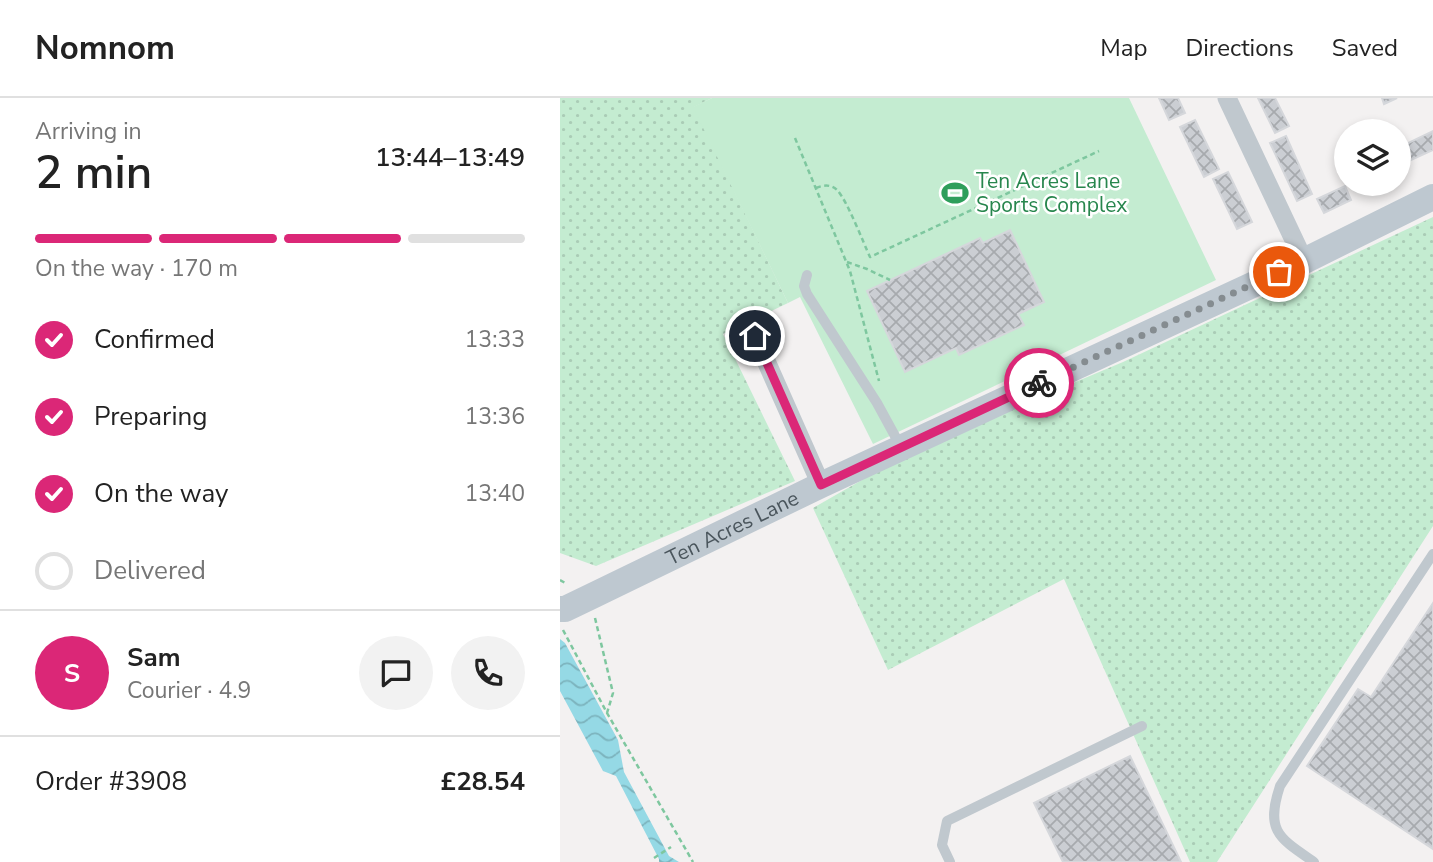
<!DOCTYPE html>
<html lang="en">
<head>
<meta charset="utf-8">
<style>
  :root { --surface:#fff; --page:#f2f2f2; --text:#222; --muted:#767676; --line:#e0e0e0; --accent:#db2777 }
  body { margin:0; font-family:"Nunito Sans",sans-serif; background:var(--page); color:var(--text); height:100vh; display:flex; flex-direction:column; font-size:26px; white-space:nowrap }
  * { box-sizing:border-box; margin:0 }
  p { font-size:23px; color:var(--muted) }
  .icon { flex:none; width:38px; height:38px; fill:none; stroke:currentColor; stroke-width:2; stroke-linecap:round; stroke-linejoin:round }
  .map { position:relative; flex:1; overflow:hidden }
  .details { display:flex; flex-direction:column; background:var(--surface); width:560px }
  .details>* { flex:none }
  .tools { position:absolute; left:774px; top:21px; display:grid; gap:14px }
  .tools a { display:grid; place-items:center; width:77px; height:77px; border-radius:50%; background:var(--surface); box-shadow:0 4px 10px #0003; font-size:35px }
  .pin { position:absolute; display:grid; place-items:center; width:60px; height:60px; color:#fff; margin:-30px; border:4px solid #fff; border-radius:50%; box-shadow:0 2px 7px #0007 }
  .courier { position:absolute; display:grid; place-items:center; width:70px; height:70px; margin:-35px; border:5px solid #db2777; border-radius:50%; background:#fff; color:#222; box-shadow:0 2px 9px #0007 }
  .summary em { font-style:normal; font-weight:600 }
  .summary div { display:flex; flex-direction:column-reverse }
  .summary { display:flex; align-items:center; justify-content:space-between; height:119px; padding:0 35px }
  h1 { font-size:46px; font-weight:600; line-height:52px }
  .bar { display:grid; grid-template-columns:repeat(4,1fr); gap:10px 7px; align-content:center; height:84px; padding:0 35px }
  .bar i { height:9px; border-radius:5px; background:var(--line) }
  .bar .current { background:var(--accent) }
  .bar p { grid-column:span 4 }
  .line { display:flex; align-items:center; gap:18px; padding:0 35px; border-top:2px solid var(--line) }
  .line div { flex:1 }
  .round { display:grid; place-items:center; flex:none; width:74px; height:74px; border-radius:37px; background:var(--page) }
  ol { padding:0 35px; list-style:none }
  li { display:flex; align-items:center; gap:21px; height:77px }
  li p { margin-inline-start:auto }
  li .icon { padding:7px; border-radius:50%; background:var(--accent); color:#fff; stroke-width:4 }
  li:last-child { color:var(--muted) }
  li i { width:38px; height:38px; border:4px solid var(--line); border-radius:50% }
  header { display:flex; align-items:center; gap:42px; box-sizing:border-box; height:98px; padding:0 35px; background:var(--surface); border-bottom:2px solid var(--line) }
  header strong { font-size:33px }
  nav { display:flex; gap:38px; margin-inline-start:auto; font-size:24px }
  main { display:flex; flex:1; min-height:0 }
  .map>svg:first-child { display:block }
  .grass { fill:url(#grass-dots) }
  .park { fill:#c4ecd1 }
  .water { fill:url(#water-waves) }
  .building { fill:url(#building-cross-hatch); stroke:#d5d7db; stroke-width:2 }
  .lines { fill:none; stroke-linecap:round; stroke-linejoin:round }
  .path { stroke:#7ec79f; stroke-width:2.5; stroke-dasharray:5 3.5; stroke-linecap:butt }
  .lane { stroke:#c0c8ce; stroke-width:10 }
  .street { stroke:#c0c8ce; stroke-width:19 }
  .secondary { stroke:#bec8d0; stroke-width:26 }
  .done { stroke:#858c90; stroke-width:7; stroke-dasharray:0 12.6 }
  .route { stroke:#db2777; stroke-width:9 }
  .labels { text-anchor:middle; stroke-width:5; stroke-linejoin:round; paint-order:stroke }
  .leisure-label { font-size:21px; fill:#27864d; stroke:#fff; text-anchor:start }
  .street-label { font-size:21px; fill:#4a555c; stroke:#fff }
</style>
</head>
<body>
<header>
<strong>Nomnom</strong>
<nav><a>Map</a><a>Directions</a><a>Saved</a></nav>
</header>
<main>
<section class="details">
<div class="summary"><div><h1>2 min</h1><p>Arriving in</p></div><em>13:44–13:49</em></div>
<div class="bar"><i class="current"></i><i class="current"></i><i class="current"></i><i></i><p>On the way · 170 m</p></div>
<ol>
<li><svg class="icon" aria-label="check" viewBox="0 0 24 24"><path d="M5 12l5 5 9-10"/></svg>Confirmed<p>13:33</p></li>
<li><svg class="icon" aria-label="check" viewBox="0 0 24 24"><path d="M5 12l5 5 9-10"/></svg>Preparing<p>13:36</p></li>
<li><svg class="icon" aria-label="check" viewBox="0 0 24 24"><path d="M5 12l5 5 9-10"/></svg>On the way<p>13:40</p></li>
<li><i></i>Delivered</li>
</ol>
<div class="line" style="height:126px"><b class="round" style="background:var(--accent);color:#fff">S</b><div><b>Sam</b><p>Courier · 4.9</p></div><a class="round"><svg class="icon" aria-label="chat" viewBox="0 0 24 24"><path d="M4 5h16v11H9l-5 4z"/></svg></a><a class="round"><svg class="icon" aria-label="phone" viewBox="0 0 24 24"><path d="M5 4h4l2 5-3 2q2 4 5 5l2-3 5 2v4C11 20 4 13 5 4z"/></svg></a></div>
<div class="line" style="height:91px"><div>Order #3908</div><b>£28.54</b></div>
</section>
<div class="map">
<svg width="873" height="764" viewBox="0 0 873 764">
  <defs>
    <pattern id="grass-dots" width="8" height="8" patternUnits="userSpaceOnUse" patternTransform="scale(1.75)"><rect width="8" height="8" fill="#c4ecd1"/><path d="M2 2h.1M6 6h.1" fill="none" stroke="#aaccb6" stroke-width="1.8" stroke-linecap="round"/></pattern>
    <pattern id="water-waves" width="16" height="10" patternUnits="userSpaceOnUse" patternTransform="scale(1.75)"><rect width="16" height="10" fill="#95d9e5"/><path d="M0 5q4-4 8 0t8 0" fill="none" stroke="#7cb3bd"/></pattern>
    <pattern id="building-cross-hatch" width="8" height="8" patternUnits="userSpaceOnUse" patternTransform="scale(1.75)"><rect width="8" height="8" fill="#cbced3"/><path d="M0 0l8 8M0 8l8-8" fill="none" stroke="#a7aaae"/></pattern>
  </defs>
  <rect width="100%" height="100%" fill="#f3f1f1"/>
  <!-- grass -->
  <path class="grass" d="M 0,0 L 152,0 L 134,9 L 228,205 L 163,236 L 235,383 L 36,468 L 0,455 Z
    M 873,119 L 873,428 L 657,764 L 630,764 L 504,481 L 328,572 L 253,410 L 358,350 L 563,264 Z"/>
  <!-- park -->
  <path class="park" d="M 152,0 L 569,0 L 656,182 L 313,346 L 240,199 L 228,205 L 133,9 Z"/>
  <!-- water -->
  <path class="water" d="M 0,541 L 5,545 L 58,642 L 64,674 L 109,758 L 119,764 L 99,764 L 99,761 L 56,678 L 43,673 L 0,593 Z"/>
  <!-- building -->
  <path class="building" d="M 599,0 L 618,0 L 625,15 L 609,22 Z
    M 698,0 L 715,0 L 729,28 L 715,35 Z
    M 822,0 L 837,0 L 824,6 Z
    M 635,22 L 659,71 L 644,79 L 620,29 Z
    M 873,33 L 873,52 L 838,68 L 838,50 Z
    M 726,38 L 752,96 L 737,103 L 710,45 Z
    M 668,74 L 692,124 L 677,131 L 653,81 Z
    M 785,88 L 791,102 L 764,115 L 757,101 Z
    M 450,132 L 484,204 L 458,216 L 464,227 L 399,257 L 396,250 L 345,274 L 307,193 L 420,140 L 423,145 Z
    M 873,505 L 873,751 L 747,668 L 798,591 L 811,599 Z
    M 570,658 L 621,764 L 503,764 L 474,705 Z"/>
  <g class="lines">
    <!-- path -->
    <path class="path" d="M 235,40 L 290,173 L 319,283
      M 256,90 C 263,87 271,86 277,92 C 287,102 303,144 310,159 L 539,53
      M 287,164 L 307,171 L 330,182
      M 0,482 L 7,486
      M 35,520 L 53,595 L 47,615
      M 3,532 L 47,615 L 133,764
      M 94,760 L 111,749"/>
    <!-- lane -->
    <path class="lane" d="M 247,177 L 244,188 L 247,196 L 317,305 L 341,349
      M 390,764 L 382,747 L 387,723 L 582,628
      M 754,764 C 719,740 705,733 720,688 L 873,456"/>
    <!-- street -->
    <path class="street" d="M 667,0 L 744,163
      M 195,238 L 261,387"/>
    <!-- secondary -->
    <path class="secondary" id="s1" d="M 0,511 L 5,511 L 30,499 L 261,387 L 744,163 L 873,99"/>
  </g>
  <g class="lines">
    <!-- done -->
    <path class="done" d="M 479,285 L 719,174"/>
    <!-- route -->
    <path class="route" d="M 195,238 L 261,387 L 479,285"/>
  </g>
  <!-- icons -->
  <defs>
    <g id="stadium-bare" transform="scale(2.1)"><path d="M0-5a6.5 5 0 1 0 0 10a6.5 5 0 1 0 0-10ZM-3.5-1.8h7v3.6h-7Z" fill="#2e9e5b" stroke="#fff" stroke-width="2.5" paint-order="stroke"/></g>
  </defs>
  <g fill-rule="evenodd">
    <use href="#stadium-bare" x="395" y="95"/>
  </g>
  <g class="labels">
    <!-- leisure labels -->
    <g class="leisure-label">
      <text x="416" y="90">Ten Acres Lane<tspan x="416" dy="24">Sports Complex</tspan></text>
    </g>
    <!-- street labels -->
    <g class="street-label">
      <text dy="7" stroke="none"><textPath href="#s1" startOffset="191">Ten Acres Lane</textPath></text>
    </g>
  </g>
</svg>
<div class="tools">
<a><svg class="icon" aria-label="layers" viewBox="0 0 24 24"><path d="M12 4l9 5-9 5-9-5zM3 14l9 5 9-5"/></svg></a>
</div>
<div class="pin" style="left:719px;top:174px;background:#ea580c"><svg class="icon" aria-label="bag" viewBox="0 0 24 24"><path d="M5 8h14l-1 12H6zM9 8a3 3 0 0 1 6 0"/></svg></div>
<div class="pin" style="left:195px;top:238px;background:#1f2937"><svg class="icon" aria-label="home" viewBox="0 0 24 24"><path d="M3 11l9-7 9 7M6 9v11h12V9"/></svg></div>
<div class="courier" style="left:479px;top:285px"><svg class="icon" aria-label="bike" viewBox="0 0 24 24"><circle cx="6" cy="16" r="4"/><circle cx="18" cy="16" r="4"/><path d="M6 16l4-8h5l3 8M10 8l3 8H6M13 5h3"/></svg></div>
</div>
</main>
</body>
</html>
